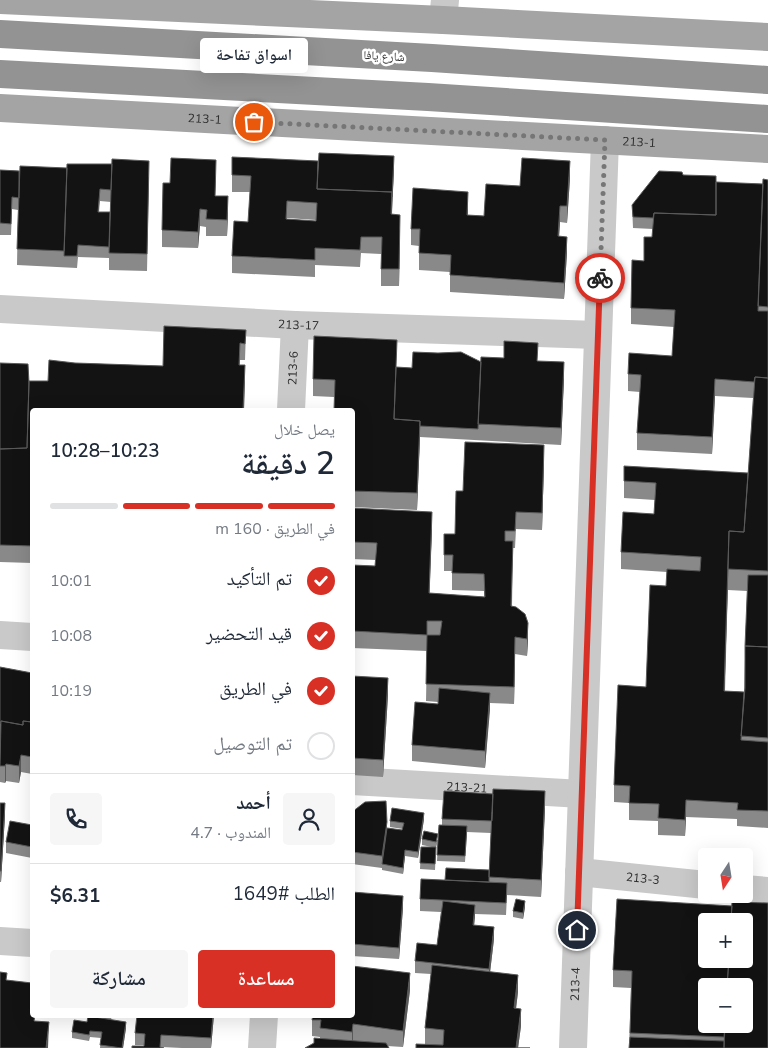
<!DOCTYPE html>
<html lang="ar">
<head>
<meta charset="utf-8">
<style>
  :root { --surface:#fff; --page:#f6f6f7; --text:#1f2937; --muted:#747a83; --line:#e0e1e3; --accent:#d93025 }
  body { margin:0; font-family:"Nunito Sans","Noto Naskh Arabic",sans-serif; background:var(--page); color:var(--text); direction:rtl; height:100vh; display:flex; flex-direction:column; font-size:19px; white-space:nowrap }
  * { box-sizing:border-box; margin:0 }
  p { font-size:16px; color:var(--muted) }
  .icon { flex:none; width:28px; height:28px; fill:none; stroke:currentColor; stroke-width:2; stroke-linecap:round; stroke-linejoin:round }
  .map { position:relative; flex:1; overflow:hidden; direction:ltr }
  .sheet { position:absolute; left:30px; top:408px; width:325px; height:610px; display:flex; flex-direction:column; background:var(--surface); border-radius:5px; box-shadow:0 5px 20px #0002; direction:rtl }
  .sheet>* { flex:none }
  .needle { width:32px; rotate:192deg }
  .tools { position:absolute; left:698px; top:848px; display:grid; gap:10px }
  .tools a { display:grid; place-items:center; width:55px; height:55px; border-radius:5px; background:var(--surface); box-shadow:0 5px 20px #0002; font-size:25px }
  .pin { position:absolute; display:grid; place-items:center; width:42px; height:42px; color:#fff; margin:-21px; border:2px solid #fff; border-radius:50%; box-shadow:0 1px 5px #0007 }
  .courier { position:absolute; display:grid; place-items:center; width:50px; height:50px; margin:-25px; border:4px solid #d93025; border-radius:50%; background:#fff; color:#222; box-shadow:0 1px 6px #0007 }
  .bubble { position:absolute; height:35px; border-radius:5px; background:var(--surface); box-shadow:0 5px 20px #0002; font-size:16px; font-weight:600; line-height:35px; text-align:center; direction:rtl }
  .summary em { font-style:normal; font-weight:600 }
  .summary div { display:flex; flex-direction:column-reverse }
  .summary { display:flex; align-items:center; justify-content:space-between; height:85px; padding:0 20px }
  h1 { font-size:32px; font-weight:600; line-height:38px }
  .bar { display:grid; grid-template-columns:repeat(4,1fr); gap:8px 5px; align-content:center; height:60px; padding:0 20px }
  .bar i { height:6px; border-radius:4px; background:var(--line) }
  .bar .selected { background:var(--accent) }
  .bar p { grid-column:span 4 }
  .line { display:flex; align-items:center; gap:12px; padding:0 20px; border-top:1px solid var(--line) }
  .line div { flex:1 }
  .round { display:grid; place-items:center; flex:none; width:52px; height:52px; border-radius:5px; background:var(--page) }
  ol { padding:0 20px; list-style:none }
  li { display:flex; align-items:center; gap:15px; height:55px }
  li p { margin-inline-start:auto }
  li .icon { padding:5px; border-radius:50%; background:var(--accent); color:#fff; stroke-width:4 }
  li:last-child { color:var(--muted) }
  li i { width:28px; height:28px; border:2px solid var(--line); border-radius:50% }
  .action { display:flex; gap:10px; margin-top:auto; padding:10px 20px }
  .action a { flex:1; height:58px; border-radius:5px; background:var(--accent); color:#fff; font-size:20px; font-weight:600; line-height:58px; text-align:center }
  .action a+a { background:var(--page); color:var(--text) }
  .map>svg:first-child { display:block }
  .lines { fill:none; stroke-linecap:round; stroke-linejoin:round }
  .minor { stroke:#c9c9c9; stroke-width:28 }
  .major { stroke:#a4a4a4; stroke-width:28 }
  .highway { stroke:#939393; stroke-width:28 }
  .wall { fill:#898989; fill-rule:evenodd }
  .shaded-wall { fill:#5a5a5a }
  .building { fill:#131313; stroke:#5a5a5a; fill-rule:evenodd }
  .done { stroke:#767676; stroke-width:5; stroke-dasharray:0 9 }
  .route { stroke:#d93025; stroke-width:6 }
  .labels { text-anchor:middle; stroke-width:5; stroke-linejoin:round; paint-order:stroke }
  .street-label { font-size:12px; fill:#2c2c2c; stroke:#fff }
</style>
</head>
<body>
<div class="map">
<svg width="768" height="1048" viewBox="0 0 768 1048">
  <rect width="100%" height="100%" fill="#fff"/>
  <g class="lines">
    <!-- minor -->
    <g class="minor">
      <path d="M 443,20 L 445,0"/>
      <path id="s1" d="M 0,309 L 295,325 L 597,335"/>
      <path id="s2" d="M 291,410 L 295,325"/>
      <path d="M 0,635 L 32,637"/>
      <path id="s3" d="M 352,781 L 582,794"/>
      <path id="s4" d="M 579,872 L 706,885"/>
      <path d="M 744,889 L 768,891"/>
      <path d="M 0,941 L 32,943"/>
      <path d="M 262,1048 L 264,1015"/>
      <path id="s5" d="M 573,1048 L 605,140"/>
    </g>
    <!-- major -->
    <g class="major">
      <path d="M 0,0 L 443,20 L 768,37"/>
      <path id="s6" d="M 0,108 L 768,149"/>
    </g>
    <!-- highway -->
    <path class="highway" d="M 0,34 L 432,58 L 768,80
      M 0,74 L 428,97 L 768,119"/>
  </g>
  <!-- wall -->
  <path class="wall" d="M 394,168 L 392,214 L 400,231 L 399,286 L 381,286 L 381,254 L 361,253 L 360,267 L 315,265 L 315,277 L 232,273 L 232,256 L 248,222 L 250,192 L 232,192 L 232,175 ZM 287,218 L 316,220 L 316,221 L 287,219 Z
    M 0,170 L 149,177 L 147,271 L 109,270 L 109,258 L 78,257 L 77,268 L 17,265 L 18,210 L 12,209 L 11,235 L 0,235 ZM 100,201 L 111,202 L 110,212 L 99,212 Z
    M 683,175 L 716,182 L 763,184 L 768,180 L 768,828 L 737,826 L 737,819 L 686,817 L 685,836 L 658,835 L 658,821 L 629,820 L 629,803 L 614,802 L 614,785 L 646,687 L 666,586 L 667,572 L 621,569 L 621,552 L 654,514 L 655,500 L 624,498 L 624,481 L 748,480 L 753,398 L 715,396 L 712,454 L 637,450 L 637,433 L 640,392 L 628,391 L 628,374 L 672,356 L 674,327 L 631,324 L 631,308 L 644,261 L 652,237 L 653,229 L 633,228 L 632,205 ZM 728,583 L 728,590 L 747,591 L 744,692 L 725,691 Z
    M 216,176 L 215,196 L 228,213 L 227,236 L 206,236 L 206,227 L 200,226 L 198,248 L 162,247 L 162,230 L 170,183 Z
    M 570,178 L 567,223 L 560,222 L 559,236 L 567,253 L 564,299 L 450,292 L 450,272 L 419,270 L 419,246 L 411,245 L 411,229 L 468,209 L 468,215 L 484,216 L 520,186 Z
    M 246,330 L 245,360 L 240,360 L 240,365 L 245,382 L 244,410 L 32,410 L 32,563 L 0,562 L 0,363 L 29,383 L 48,381 L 75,363 L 163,366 Z
    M 538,361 L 564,379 L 561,445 L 420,437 L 417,510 L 352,507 L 352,410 L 334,397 L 313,396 L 313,379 L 396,367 L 412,368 L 481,362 Z
    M 544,462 L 542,530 L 516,529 L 515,548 L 513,548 L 512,606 L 528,640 L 527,656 L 515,654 L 514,704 L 490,703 L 485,768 L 412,761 L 412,745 L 438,704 L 438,702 L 426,701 L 427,651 L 352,648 L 352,565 L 375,566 L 376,560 L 352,559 L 352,508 L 432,529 L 429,593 L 484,597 L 484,591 L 452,590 L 452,571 L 444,571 L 444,534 L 455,534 L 463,491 Z
    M 0,667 L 32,673 L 32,782 L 32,774 L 21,772 L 19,783 L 6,781 L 5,783 L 0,782 Z
    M 352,676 L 388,695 L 383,777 L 352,775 Z
    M 0,803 L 5,815 L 1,882 L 0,882 Z
    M 545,808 L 541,897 L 507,895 L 506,915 L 475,914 L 474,925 L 494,939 L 490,972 L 518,992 L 516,1008 L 521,1026 L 518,1048 L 425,1045 L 425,1028 L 431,974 L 415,973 L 415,961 L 437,945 L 441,912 L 420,911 L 420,899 L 445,880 L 489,870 L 491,833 L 467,832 L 465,862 L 437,861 L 439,825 L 442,825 L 442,819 Z
    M 352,812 L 387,828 L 402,830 L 403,829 L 390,827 L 390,821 L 424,819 L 418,858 L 405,856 L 403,874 L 382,870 L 382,868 L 352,864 Z
    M 32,825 L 32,858 L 6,853 L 6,842 Z
    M 422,839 L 438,840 L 436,848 L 435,870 L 420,869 L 421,847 L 432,847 L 422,845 Z
    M 352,892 L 403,908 L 399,959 L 352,956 Z
    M 617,899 L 768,1048 L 629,1048 L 631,988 L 613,987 L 613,970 Z
    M 525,907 L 523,919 L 513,917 L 513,911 Z
    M 410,990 L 403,1047 L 387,1046 L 314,1043 L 320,1038 L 320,1037 L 312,1036 L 312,1020 Z
    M 69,1015 L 112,1015 L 111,1020 L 126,1028 L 123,1048 L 100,1048 L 101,1038 L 90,1037 L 89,1041 L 72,1038 L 72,1032 L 87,1022 L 88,1018 Z
    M 214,1015 L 211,1048 L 182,1048 L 161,1047 L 144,1046 L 145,1045 L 135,1045 L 135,1033 Z"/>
  <!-- shaded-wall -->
  <path class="shaded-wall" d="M 394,156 L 394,168 L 391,231 L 391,214 Z
    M 570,161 L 570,178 L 567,223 L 567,206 Z
    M 468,192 L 468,209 L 467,232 L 467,215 Z
    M 228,196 L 228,213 L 227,236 L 227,220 Z
    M 560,206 L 560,222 L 558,253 L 558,236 Z
    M 200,209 L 200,226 L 198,248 L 198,232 Z
    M 400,215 L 400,231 L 399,286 L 399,269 Z
    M 567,237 L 567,253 L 564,299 L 564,283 Z
    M 564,362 L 564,379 L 561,445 L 561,428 Z
    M 245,365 L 244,410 L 243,410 Z
    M 715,379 L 715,396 L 712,454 L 712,437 Z
    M 420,421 L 420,437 L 417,510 L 417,493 Z
    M 544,445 L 544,462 L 542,530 L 542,513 Z
    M 432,512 L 432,529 L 429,610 L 429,593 Z
    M 729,535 L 728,583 L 724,708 L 724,691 Z
    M 528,623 L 528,640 L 527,656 L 527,639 Z
    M 515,637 L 515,654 L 514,704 L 514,687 Z
    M 388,678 L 388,695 L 383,777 L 383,760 Z
    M 490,693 L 490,710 L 485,768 L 485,751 Z
    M 21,755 L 21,772 L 19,783 L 19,766 Z
    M 6,764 L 6,781 L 5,783 L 5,766 Z
    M 545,791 L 545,808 L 541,897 L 541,880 Z
    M 686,800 L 686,817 L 685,836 L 685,820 Z
    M 5,803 L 5,815 L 1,882 L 1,871 Z
    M 424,813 L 424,819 L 418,858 L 418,852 Z
    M 387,822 L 387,834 L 382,864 L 382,856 Z
    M 405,850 L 405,856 L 403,874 L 403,868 Z
    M 403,896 L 403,908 L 399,959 L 399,948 Z
    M 525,901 L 525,907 L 523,919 L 523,913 Z
    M 475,905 L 475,917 L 473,936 L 473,925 Z
    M 494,927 L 494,939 L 489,981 L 489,969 Z
    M 410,973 L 410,990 L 403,1047 L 403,1031 Z
    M 518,975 L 518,992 L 514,1025 L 514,1008 Z
    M 521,1009 L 521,1026 L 518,1048 L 516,1048 Z
    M 213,1015 L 214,1015 L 211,1048 L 211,1038 Z
    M 49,1022 L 48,1048 L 46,1048 Z
    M 126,1022 L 126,1028 L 123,1048 L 122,1048 Z
    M 353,1024 L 353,1041 L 352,1048 L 352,1032 Z"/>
  <!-- building -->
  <path class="building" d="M 319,153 L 394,156 L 392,197 L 392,192 L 317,189 Z
    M 232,157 L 318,161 L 317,189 L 392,192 L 391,214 L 400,215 L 399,269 L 381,269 L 382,237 L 361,237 L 360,250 L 315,248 L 315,260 L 232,256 L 234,221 L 248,222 L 251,176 L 232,175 ZM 287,201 L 317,203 L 316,221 L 286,219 Z
    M 171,158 L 216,160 L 215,196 L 228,196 L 227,220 L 206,219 L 207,210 L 200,209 L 198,232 L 162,230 L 163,183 L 170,183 Z
    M 522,158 L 570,161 L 567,206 L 560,206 L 558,236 L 567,237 L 564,283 L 450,275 L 451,255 L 419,253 L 420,229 L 411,229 L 413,188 L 468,192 L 467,215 L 484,216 L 486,184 L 520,186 Z
    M 112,159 L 149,161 L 147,254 L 109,253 Z
    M 67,164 L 112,164 L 111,190 L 100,189 L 98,212 L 110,212 L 109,247 L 78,245 L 77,256 L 64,256 Z
    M 20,166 L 67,168 L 64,251 L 17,249 Z
    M 0,170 L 19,171 L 19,198 L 12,197 L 11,224 L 0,223 Z
    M 659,171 L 682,172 L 683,175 L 716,176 L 716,215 L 654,213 L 653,218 L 633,217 L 632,205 Z
    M 763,179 L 768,180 L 768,307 L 758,306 Z
    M 716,182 L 763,184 L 758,311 L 768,311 L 768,378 L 755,377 L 754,382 L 715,379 L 712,437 L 637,433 L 641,375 L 628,374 L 629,353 L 672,356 L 675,310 L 631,308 L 632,260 L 644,261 L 644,237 L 652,237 L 654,213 L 716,215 Z
    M 164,326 L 246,330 L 245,344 L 240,343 L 239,365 L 245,365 L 243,410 L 32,410 L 32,546 L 0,545 L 0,449 L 27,448 L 29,381 L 48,381 L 49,360 L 75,363 L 163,366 Z
    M 314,336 L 397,340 L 394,419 L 420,421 L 417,493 L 352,491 L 352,446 L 354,418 L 352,418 L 352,410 L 334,410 L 335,380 L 313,379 Z
    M 504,341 L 538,343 L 537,361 L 564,362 L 561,428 L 478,424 L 481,357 L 504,358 Z
    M 413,352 L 438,353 L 461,352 L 481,362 L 478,429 L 420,426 L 420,421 L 394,419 L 396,367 L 412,368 Z
    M 0,363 L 28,364 L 29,383 L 27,448 L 0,449 Z
    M 755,377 L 768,378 L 768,571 L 728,569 L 729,531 L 744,532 Z
    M 465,442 L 544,445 L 542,513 L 516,512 L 515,531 L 505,531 L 505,541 L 513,541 L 511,606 L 516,607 L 525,614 L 528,623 L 527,639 L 515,637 L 514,687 L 426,684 L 427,635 L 352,631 L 352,565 L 375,566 L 377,543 L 352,542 L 352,508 L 432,512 L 429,593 L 485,597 L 484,574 L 452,573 L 453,555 L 444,555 L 444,534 L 455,534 L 456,491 L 463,491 ZM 427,621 L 442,621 L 440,635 L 427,635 Z
    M 624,466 L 748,473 L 744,532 L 729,531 L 724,691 L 744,692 L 741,740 L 768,742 L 768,811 L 737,810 L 738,803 L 686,800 L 685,820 L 658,818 L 659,804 L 629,803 L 630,786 L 614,785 L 618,685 L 646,687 L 650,585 L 666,586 L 667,569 L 700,571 L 701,557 L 621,552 L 623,512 L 654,514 L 656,483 L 624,481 Z
    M 748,575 L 768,575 L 768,647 L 745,646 Z
    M 745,646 L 768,647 L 768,738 L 741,736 L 745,688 Z
    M 0,667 L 32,673 L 32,722 L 23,721 L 23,725 L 1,721 L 0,724 Z
    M 352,676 L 388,678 L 383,760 L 352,758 Z
    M 439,688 L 490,693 L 485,751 L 412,745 L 415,702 L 438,704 Z
    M 1,721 L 23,725 L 23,721 L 32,722 L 32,757 L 21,755 L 19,766 L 6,764 L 5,766 L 0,766 Z
    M 493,789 L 545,791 L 541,880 L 489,877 Z
    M 444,791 L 493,794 L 492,821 L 442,819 Z
    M 386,801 L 387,822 L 382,856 L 352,852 L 352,812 L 365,802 Z
    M 0,803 L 5,803 L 1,871 L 0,871 Z
    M 392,808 L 424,813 L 418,852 L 405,850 L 403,868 L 382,864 L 387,828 L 402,830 L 404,823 L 390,821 Z
    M 10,821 L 32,825 L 32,847 L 6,842 Z
    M 439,825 L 467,826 L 465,856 L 437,855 Z
    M 424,831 L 438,834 L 436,842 L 422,839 Z
    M 421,847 L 436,847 L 435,864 L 420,863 Z
    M 446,868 L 489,870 L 489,882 L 445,880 Z
    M 421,879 L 507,883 L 506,903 L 420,899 Z
    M 352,892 L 403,896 L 399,948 L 352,944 Z
    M 516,899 L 525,901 L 523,913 L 513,911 Z
    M 617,899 L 732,906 L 731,921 L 706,921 L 706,959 L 729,959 L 727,986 L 706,986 L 706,1024 L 725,1024 L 724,1037 L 630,1033 L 632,971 L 613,970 Z
    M 443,901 L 475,905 L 473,925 L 494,927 L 489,969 L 415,961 L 417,943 L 437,945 Z
    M 732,902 L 768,903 L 768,1048 L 724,1048 L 725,1024 L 744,1024 L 744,986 L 727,986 L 729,959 L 744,959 L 744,921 L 731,921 Z
    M 432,965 L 518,975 L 514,1008 L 521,1009 L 516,1048 L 530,1048 L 416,1048 L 416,1044 L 443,1045 L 444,1030 L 425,1028 Z
    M 352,966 L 410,973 L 403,1031 L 353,1024 L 352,1032 L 320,1028 L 321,1020 L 312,1020 L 313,1015 L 352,1015 Z
    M 0,972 L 7,973 L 6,980 L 32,983 L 32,1015 L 35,1015 L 34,1021 L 49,1022 L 46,1048 L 0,1048 Z
    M 137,1015 L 213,1015 L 211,1038 L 161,1035 L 160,1047 L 164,1048 L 132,1048 L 132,1046 L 144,1046 L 145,1034 L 135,1033 Z
    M 88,1016 L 126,1022 L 122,1048 L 100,1045 L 102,1032 L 90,1031 L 89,1035 L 72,1032 L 74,1020 L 87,1022 Z
    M 630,1037 L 724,1041 L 724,1048 L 629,1048 Z
    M 314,1038 L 386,1043 L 389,1048 L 305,1048 L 314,1043 Z"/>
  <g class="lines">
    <!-- done -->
    <path class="done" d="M 254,122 L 605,140 L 600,278"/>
    <!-- route -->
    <path class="route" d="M 577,930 L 600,278"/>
  </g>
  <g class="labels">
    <!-- street labels -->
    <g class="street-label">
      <text transform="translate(384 56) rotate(3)" y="4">شارع يافا</text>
      <text dy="4" stroke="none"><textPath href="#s6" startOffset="205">213-1</textPath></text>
      <text dy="4" stroke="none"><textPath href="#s6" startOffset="640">213-1</textPath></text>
      <text dy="4" stroke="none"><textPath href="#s1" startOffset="299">213-17</textPath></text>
      <text dy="4" stroke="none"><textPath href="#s2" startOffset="42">213-6</textPath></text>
      <text dy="4" stroke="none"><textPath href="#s3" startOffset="115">213-21</textPath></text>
      <text dy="4" stroke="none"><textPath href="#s4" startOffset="64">213-3</textPath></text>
      <text dy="4" stroke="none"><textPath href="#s5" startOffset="64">213-4</textPath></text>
    </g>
  </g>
</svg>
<div class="tools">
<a><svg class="needle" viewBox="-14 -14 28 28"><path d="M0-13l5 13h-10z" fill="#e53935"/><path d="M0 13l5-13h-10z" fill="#747a83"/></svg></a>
<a>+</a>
<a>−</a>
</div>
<div class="pin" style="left:254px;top:122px;background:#ea580c"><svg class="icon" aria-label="bag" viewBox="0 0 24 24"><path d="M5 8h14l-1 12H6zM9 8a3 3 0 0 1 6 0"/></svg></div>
<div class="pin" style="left:577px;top:930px;background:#1f2937"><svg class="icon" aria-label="home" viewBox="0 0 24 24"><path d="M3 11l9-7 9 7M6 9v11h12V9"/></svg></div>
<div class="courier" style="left:600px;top:278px"><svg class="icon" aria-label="bike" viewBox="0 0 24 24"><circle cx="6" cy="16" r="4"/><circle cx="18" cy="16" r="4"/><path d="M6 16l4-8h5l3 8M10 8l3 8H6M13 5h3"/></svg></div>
<div class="bubble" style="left:200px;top:38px;width:108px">اسواق تفاحة</div>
<section class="sheet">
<div class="summary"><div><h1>2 دقيقة</h1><p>يصل خلال</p></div><em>10:23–10:28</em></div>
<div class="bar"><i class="selected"></i><i class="selected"></i><i class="selected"></i><i></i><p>في الطريق · 160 m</p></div>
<ol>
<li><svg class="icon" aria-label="check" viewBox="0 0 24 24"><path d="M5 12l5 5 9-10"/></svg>تم التأكيد<p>10:01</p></li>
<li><svg class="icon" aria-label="check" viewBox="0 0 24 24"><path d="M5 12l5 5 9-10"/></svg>قيد التحضير<p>10:08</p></li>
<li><svg class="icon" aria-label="check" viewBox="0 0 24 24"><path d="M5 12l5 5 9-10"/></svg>في الطريق<p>10:19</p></li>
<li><i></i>تم التوصيل</li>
</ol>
<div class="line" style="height:90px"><a class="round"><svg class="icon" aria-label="person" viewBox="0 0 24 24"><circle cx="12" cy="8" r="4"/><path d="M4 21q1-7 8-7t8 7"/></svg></a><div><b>أحمد</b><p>المندوب · 4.7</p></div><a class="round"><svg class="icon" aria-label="phone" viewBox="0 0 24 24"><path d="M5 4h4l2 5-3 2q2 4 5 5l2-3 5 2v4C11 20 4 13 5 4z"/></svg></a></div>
<div class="line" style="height:65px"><div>الطلب #1649</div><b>$6.31</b></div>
<div class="action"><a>مساعدة</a><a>مشاركة</a></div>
</section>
</div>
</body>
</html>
